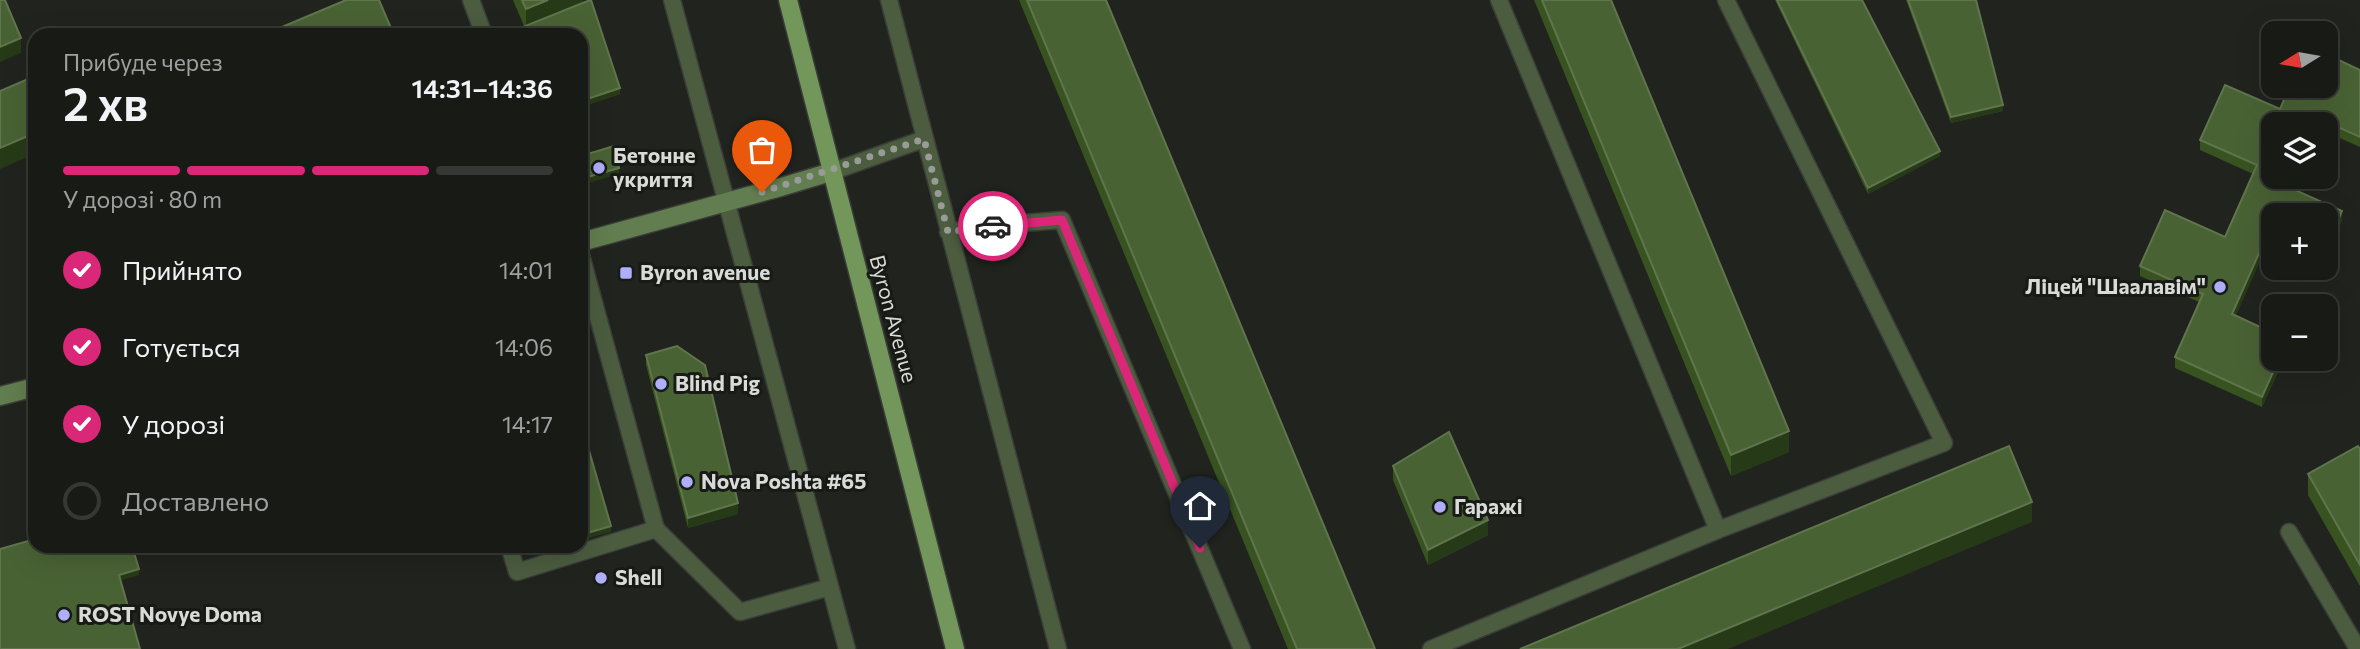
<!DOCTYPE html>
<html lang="uk">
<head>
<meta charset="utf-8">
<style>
  :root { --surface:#181a16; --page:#252723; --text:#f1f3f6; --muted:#9fa1a1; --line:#363835; --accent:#db2777 }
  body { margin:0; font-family:Commissioner,sans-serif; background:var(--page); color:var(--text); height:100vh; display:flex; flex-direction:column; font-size:26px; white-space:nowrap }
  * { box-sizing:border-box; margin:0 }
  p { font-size:23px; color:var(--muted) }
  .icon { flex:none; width:38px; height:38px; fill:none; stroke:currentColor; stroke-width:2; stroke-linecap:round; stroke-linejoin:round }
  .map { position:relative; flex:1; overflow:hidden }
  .side { position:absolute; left:28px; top:28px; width:560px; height:525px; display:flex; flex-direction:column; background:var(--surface); border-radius:21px; box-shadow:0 7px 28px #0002,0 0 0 2px var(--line) }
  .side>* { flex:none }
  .needle { width:46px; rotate:259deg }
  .tools { position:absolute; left:2261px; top:21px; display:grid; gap:14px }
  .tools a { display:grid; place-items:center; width:77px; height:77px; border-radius:14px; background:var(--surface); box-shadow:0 7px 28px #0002,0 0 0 2px var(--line); font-size:35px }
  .pin { position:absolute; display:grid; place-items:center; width:60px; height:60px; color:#fff; margin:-72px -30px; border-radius:50% 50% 50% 0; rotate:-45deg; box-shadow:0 0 7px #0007 }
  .pin .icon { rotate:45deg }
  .courier { position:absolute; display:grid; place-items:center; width:70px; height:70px; margin:-35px; border:5px solid #db2777; border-radius:50%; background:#fff; color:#222; box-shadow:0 2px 9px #0007 }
  .head em { font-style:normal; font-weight:600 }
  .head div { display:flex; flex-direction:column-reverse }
  .head { display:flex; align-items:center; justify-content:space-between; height:119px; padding:0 35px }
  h1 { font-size:46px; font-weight:600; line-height:52px }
  .bar { display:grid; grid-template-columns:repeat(4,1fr); gap:10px 7px; align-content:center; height:84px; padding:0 35px }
  .bar i { height:9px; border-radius:5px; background:var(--line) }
  .bar .active { background:var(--accent) }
  .bar p { grid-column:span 4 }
  ol { padding:0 35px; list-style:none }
  li { display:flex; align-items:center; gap:21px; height:77px }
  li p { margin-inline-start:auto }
  li .icon { padding:7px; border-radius:50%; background:var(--accent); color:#fff; stroke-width:4 }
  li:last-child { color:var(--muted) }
  li i { width:38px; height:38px; border:4px solid var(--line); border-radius:50% }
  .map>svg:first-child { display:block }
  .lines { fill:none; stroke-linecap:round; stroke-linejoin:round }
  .lane-casing { stroke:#3a3d38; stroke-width:19 }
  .secondary-casing { stroke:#3a3d38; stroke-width:21 }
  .primary-casing { stroke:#3a3d38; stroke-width:21 }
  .lane { stroke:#4b5c3f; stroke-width:16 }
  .secondary { stroke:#627d4f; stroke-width:18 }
  .primary { stroke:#73965a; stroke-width:18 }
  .wall { fill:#385320 }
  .shaded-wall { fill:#273a17 }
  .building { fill:#496234; stroke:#60754d; stroke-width:2 }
  .done { stroke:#989b97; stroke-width:7; stroke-dasharray:0 12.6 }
  .route { stroke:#db2777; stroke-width:9 }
  .poi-dot { fill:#afaefa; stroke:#171a15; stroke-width:2.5 }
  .labels { text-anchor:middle; stroke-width:6; stroke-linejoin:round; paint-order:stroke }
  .poi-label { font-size:21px; font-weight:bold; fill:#d9dbd8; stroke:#171a15; text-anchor:start }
  .street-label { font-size:21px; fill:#d9dbd8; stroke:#171a15 }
</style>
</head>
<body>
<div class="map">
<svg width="2360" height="649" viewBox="0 0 2360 649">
  <rect width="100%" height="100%" fill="#20231e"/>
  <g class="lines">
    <!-- lane casing -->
    <g class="lane-casing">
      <path id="lane" d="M 471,0 L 484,35
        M 672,0 L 847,649
        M 889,0 L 1058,649
        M 831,172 L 924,139
        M 948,232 L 997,225 L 1062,220 L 1242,649
        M 581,255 L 656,529 L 740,612 L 830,587
        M 1718,530 L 1944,443 L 1726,0
        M 2289,532 L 2358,649
        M 509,546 L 517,572 L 656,529
        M 1431,649 L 1718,530 L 1499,0"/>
    </g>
    <!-- secondary casing -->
    <g class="secondary-casing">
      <path id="secondary" d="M 581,242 L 781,187 L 831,172
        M 0,396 L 35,387"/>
    </g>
    <!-- primary casing -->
    <g class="primary-casing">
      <path id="primary" d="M 788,0 L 955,649"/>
    </g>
    <!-- lane -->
    <use href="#lane" class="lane"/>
    <!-- secondary -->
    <use href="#secondary" class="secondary"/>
    <!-- primary -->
    <use href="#primary" class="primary"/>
  </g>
  <!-- wall -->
  <path class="wall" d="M 513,0 L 583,0 L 583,3 L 620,94 L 581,107 L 581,35 L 524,26 Z
    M 1019,0 L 1106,0 L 1375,649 L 1288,649 Z
    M 1534,0 L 1611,0 L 1789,452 L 1731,476 Z
    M 1775,0 L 1862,0 L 1940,156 L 1868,194 Z
    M 1906,0 L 1976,0 L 2003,111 L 1951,123 Z
    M 2360,70 L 2360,147 L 2326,132 L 2326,124 L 2273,124 L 2273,177 L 2294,177 L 2289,188 L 2342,221 L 2273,215 L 2273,256 L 2264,252 L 2235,316 L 2273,359 L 2284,359 L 2262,407 L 2175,368 L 2175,357 L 2199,302 L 2140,276 L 2140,266 L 2225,237 L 2253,174 L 2200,150 L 2200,140 L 2280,109 Z
    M 2299,268 L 2321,268 L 2317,276 Z
    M 646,355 L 738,514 L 688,528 L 646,365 Z
    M 2360,449 L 2360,586 L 2308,495 L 2308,474 Z
    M 1393,466 L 1488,535 L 1428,565 L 1393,480 Z"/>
  <!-- shaded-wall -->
  <path class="shaded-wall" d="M 548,0 L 583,0 L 583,8 L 526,32 L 526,9 Z
    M 21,38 L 21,53 L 0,62 L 0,47 Z
    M 620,88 L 620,94 L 581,107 L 581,101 Z
    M 2003,105 L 2003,111 L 1951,123 L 1951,117 Z
    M 35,133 L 35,154 L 0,169 L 0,148 Z
    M 1940,151 L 1940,156 L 1868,194 L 1868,188 Z
    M 619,168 L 619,174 L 581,185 L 581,179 Z
    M 2290,177 L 2294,177 L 2286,196 L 2286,186 Z
    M 2342,211 L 2342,221 L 2326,257 L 2326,247 Z
    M 2264,242 L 2264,252 L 2232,325 L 2232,314 Z
    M 2279,359 L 2284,359 L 2262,407 L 2262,397 Z
    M 1789,431 L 1789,452 L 1731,476 L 1731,455 Z
    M 2032,502 L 2032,522 L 1728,649 L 1678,649 Z
    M 738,503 L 738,514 L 688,528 L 688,518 Z
    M 1488,520 L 1488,535 L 1428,565 L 1428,550 Z
    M 611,526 L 611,532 L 581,540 L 581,535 Z
    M 139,569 L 139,575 L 119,581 L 119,575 Z"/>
  <!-- building -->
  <path class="building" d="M 0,0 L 5,0 L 21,38 L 0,47 Z
    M 346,0 L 379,0 L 394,35 L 263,35 Z
    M 522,0 L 548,0 L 526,9 Z
    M 590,0 L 591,0 L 620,88 L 581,101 L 581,35 L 503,35 Z
    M 1027,0 L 1106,0 L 1375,649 L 1297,649 Z
    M 1542,0 L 1611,0 L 1789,431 L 1731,455 Z
    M 1777,0 L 1862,0 L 1940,151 L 1868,188 Z
    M 1908,0 L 1976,0 L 2003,105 L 1951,117 Z
    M 2326,54 L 2360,70 L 2360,137 L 2316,117 L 2313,124 L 2273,124 L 2273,177 L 2290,177 L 2286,186 L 2342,211 L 2326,247 L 2326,215 L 2273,215 L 2273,246 L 2264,242 L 2232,314 L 2273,333 L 2273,359 L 2279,359 L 2262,397 L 2175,357 L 2203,294 L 2140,266 L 2165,210 L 2225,237 L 2257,165 L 2200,140 L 2225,85 L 2280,109 L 2290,86 L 2326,86 Z
    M 35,76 L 35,133 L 0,148 L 0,91 Z
    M 614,146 L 619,168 L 581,179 L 581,156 Z
    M 677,346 L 705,365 L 738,503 L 688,518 L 646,355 Z
    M 581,423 L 611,526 L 581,535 Z
    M 1449,432 L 1488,520 L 1428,550 L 1393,466 Z
    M 2009,446 L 2032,502 L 1678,649 L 1520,649 Z
    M 2358,446 L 2360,449 L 2360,565 L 2308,474 Z
    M 35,539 L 35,546 L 132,546 L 139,569 L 119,575 L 140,649 L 0,649 L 0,549 Z"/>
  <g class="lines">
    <!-- done -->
    <path class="done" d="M 762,192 L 924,139 L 948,232 L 993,226"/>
    <!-- route -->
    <path class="route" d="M 993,226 L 1062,220 L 1200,548"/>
  </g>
  <!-- markers -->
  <g class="poi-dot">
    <circle cx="599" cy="168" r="7"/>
    <rect x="619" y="266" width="14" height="14" rx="3.5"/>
    <circle cx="2220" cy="287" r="7"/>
    <circle cx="661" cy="384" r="7"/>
    <circle cx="687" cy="482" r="7"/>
    <circle cx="1440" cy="507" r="7"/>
    <circle cx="601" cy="578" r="7"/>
    <circle cx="64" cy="615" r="7"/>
  </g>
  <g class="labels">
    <!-- poi labels -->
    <g class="poi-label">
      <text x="613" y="163">Бетонне<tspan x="613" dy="24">укриття</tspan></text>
      <text x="640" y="280">Byron avenue</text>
      <text x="2206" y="294" text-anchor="end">Ліцей "Шаалавім"</text>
      <text x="675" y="391">Blind Pig</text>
      <text x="701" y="489">Nova Poshta #65</text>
      <text x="1454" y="514">Гаражі</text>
      <text x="615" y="585">Shell</text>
      <text x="78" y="622">ROST Novye Doma</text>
    </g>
    <!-- street labels -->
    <g class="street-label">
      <text transform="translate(893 319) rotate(75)" y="7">Byron Avenue</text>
    </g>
  </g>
</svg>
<div class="tools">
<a><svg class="needle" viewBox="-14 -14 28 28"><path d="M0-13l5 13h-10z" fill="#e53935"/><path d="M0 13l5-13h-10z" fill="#9fa1a1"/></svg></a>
<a><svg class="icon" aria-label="layers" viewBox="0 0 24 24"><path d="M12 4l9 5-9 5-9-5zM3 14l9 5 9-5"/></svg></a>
<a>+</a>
<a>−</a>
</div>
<div class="pin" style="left:762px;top:192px;background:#ea580c"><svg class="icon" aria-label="bag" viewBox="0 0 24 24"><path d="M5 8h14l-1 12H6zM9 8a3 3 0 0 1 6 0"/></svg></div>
<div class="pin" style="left:1200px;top:548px;background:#1f2937"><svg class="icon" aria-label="home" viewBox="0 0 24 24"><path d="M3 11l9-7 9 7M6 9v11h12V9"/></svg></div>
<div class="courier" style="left:993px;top:226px"><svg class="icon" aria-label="car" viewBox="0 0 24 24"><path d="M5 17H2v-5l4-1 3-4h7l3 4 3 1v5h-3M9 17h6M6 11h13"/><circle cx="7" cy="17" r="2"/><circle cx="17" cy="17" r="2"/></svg></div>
<section class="side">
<div class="head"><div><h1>2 хв</h1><p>Прибуде через</p></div><em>14:31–14:36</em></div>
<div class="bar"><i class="active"></i><i class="active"></i><i class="active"></i><i></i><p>У дорозі · 80 m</p></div>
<ol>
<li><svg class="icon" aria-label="check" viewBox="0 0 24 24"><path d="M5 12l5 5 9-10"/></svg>Прийнято<p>14:01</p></li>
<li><svg class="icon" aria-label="check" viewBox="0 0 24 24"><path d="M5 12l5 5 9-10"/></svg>Готується<p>14:06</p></li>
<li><svg class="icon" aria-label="check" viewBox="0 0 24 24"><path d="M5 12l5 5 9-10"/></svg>У дорозі<p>14:17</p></li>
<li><i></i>Доставлено</li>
</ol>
</section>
</div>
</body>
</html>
